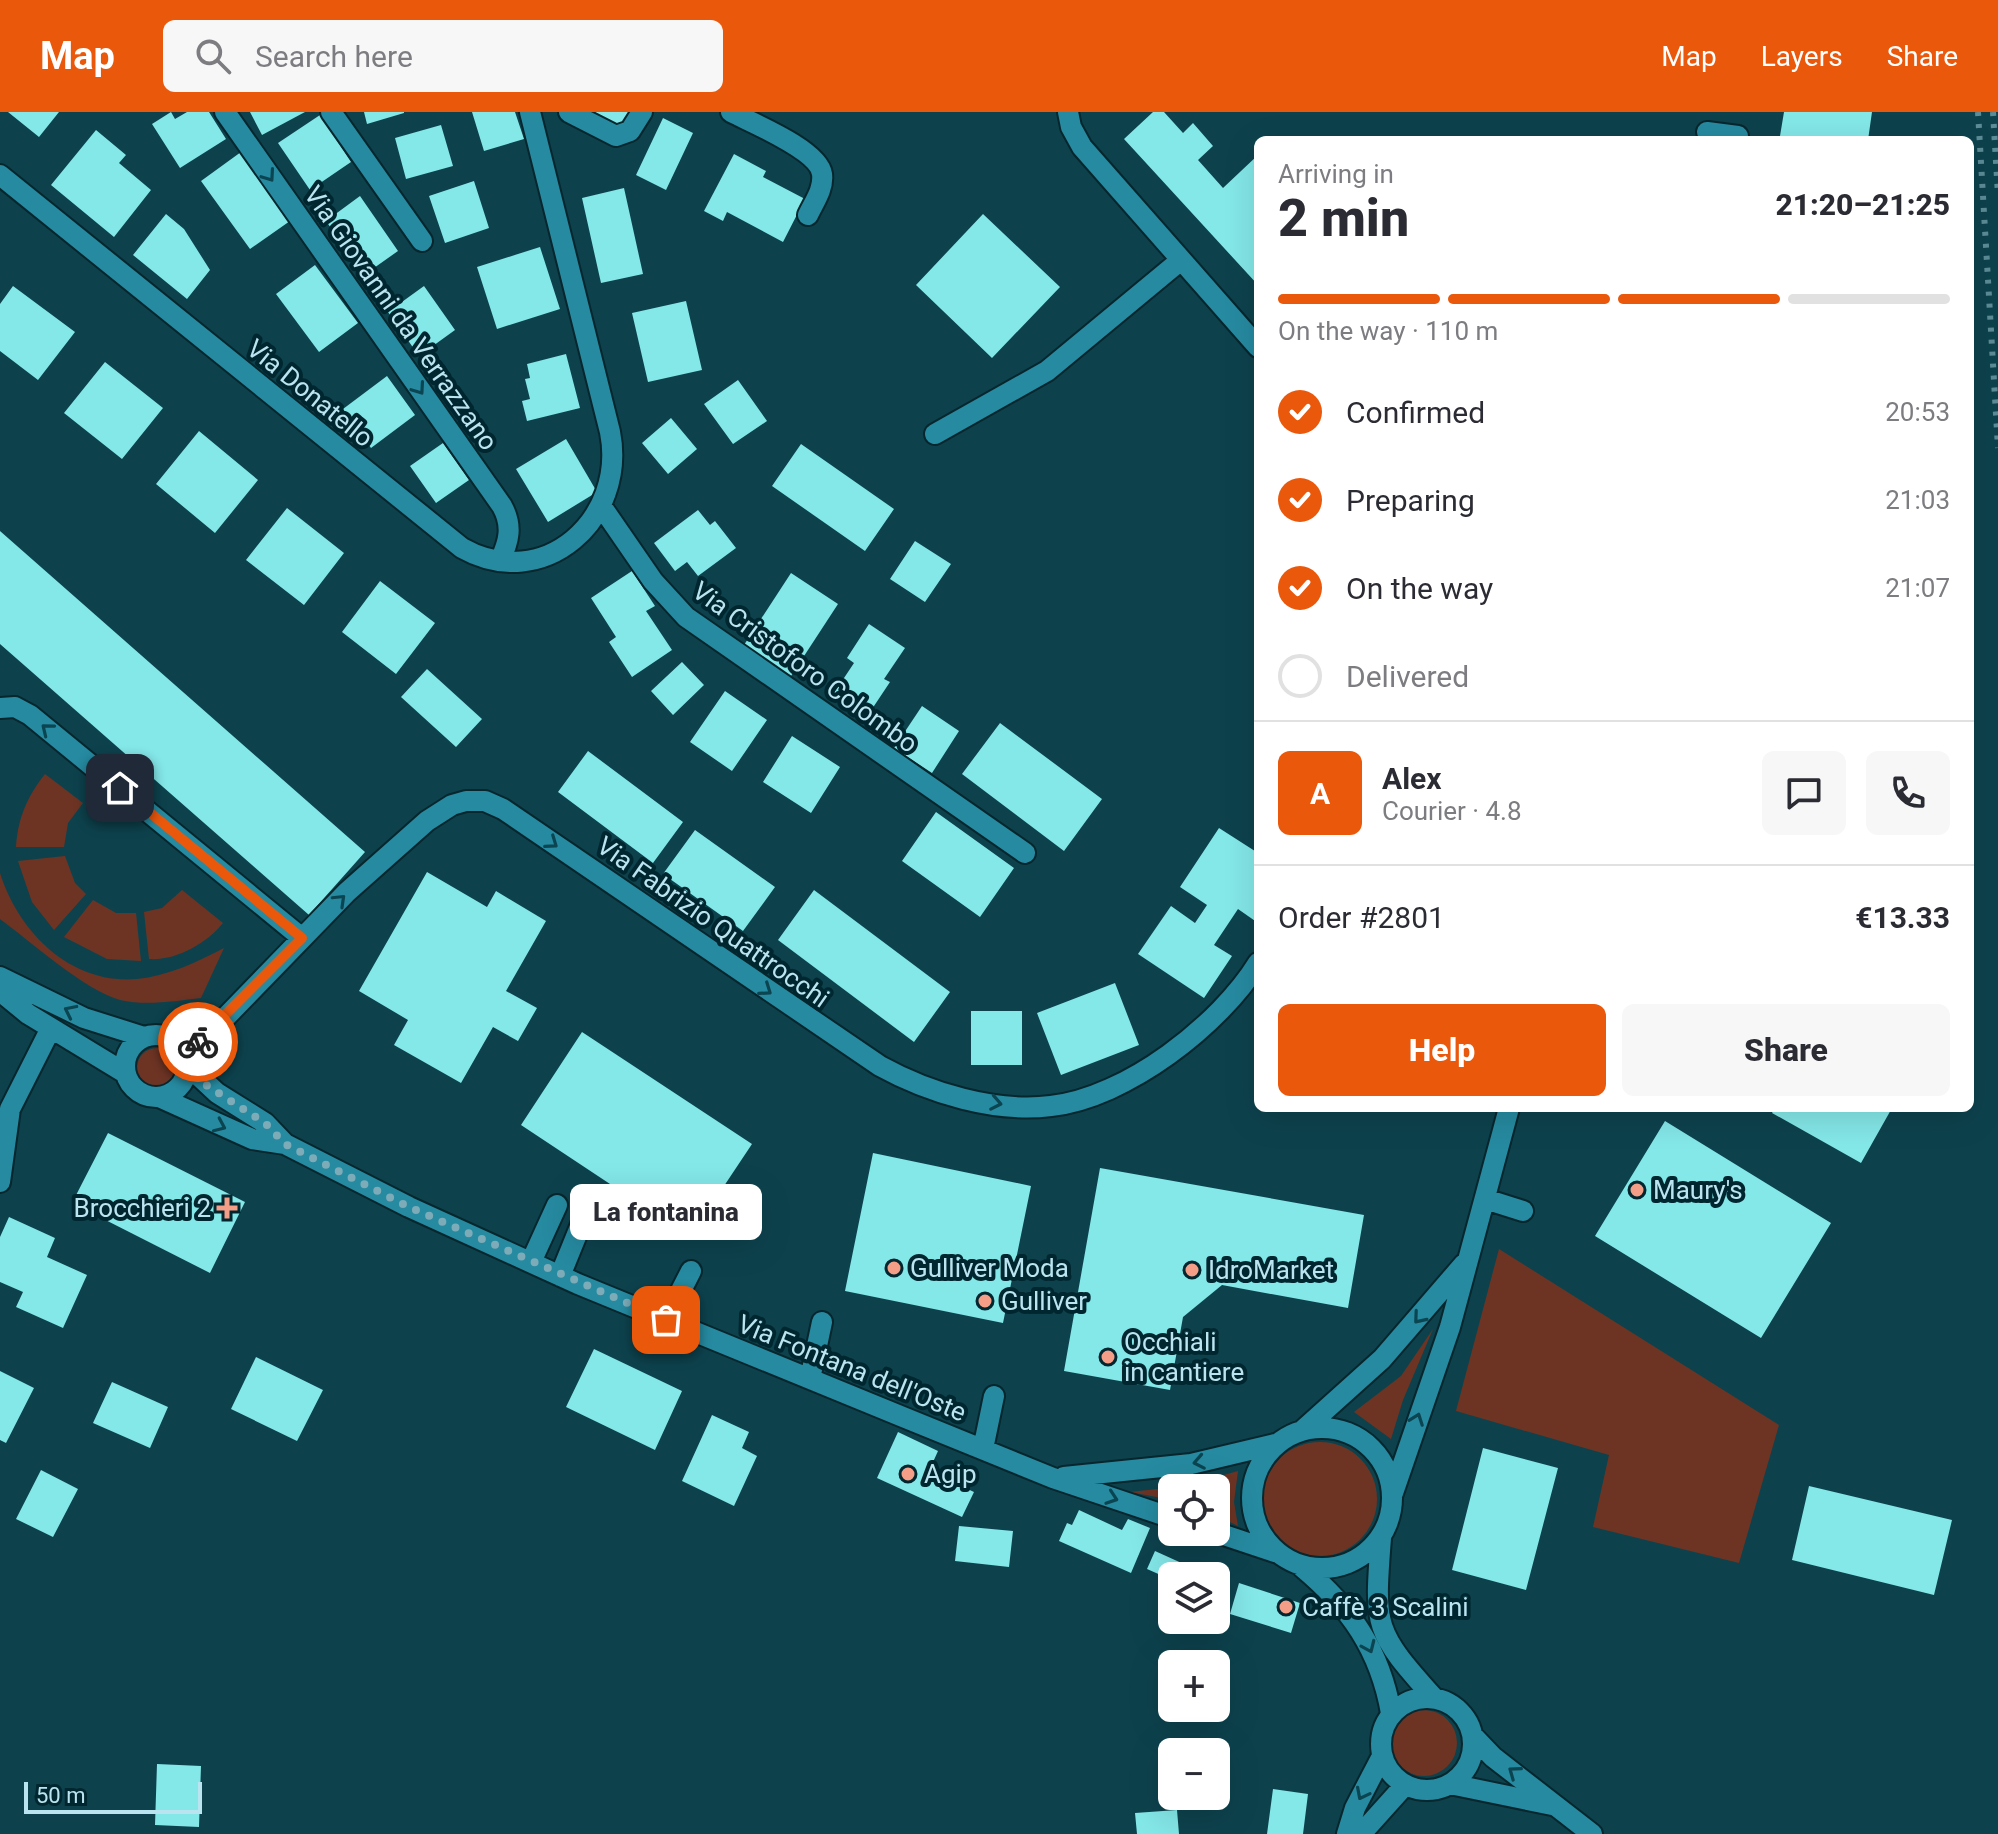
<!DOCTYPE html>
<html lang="en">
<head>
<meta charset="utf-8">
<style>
  :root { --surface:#fff; --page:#f7f7f7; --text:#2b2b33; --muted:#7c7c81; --line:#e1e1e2; --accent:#ea580c }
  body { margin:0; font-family:Roboto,sans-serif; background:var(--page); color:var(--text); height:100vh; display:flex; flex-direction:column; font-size:30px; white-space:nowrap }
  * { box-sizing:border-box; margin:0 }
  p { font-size:26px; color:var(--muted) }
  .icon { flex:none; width:44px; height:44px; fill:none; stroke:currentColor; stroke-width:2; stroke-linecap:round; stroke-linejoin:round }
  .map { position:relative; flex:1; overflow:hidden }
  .drawer { position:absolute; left:1254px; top:24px; width:720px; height:976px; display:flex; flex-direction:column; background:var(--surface); border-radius:12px; box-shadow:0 8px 32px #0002 }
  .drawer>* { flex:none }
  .fabs { position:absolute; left:1158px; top:1362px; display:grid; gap:16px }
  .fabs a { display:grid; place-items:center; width:72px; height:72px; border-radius:12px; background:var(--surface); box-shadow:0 8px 32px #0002; font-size:40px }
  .scale { position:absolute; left:24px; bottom:20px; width:178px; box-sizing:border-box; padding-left:8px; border:4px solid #bae4f0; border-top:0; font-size:22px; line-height:28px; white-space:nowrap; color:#bae4f0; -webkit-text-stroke:6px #002730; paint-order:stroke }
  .pin { position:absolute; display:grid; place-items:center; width:68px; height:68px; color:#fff; margin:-34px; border-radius:16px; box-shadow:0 4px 12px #0006 }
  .courier { position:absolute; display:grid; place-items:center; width:80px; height:80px; margin:-40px; border:6px solid #ea580c; border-radius:50%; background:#fff; color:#222; box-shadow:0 2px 10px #0007 }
  .bubble { position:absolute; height:56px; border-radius:12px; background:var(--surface); box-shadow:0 8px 32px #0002; font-size:26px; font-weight:800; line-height:56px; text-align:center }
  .head em { font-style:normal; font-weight:800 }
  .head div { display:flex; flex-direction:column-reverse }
  .head { display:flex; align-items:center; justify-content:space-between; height:136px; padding:0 24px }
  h1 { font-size:52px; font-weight:800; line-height:60px }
  .bar { display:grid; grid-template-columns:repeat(4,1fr); gap:12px 8px; align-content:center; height:96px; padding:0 24px }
  .bar i { height:10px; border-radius:6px; background:var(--line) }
  .bar .current { background:var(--accent) }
  .bar p { grid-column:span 4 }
  .line { display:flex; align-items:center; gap:20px; padding:0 24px; border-top:2px solid var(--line) }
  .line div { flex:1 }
  .round { display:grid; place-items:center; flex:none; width:84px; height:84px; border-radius:12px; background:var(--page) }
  ol { padding:0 24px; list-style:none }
  li { display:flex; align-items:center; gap:24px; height:88px }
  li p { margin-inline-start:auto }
  li .icon { padding:8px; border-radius:50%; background:var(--accent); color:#fff; stroke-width:4 }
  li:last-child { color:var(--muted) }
  li i { width:44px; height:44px; border:4px solid var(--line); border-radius:50% }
  .primary-button { display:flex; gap:16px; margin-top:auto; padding:16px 24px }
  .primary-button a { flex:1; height:92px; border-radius:12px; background:var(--accent); color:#fff; font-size:32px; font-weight:800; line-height:92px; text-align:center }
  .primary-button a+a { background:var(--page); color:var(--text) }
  header { display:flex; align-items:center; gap:48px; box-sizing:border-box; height:112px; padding:0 40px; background:var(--accent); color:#fff }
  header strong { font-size:38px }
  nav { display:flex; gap:44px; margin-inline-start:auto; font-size:28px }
  .search { width:560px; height:72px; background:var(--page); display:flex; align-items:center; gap:20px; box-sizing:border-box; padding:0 28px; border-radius:12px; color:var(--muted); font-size:30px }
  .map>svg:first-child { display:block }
  .green { fill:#6d3424 }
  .building { fill:#84e7e8 }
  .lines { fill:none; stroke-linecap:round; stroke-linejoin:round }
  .minor-casing { stroke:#08262d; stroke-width:24 }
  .minor { stroke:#268aa0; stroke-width:20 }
  .rail { stroke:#5c8c97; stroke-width:6; stroke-dasharray:4 8; stroke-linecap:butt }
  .oneway { stroke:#0b4552 }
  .done { stroke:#7dabb7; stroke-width:8; stroke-dasharray:0 14.4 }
  .route { stroke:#ea580c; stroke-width:10 }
  .poi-dot { fill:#f49e87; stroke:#002730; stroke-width:3 }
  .labels { text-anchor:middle; stroke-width:8; stroke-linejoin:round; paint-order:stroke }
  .street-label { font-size:26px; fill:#bae4f0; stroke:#002730 }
  .poi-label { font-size:26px; fill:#bae4f0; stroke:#002730; text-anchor:start }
</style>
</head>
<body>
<header>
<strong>Map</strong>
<div class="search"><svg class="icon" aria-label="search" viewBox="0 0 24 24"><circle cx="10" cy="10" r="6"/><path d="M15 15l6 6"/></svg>Search here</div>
<nav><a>Map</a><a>Layers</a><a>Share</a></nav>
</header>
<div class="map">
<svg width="1998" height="1722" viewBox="0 0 1998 1722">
  <rect width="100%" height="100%" fill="#0d424d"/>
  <!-- green -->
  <path class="green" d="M 45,662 L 83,691 L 68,711 L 64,735 L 16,735 C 18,706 27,685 45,662 Z
    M 65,744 L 75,771 L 86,782 L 54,818 L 32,790 L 18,749 Z
    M 0,761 C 18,819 70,873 137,867 C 168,864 197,850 224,836 L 201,886 C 175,889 146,894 120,888 C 86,879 30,829 0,807 Z
    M 182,778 L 223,811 C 207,831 176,849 149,847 L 144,800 L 162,796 Z
    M 93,788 L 116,801 L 136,801 L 141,849 L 107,847 L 64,825 Z
    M137 956a20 20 0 1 1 40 0a20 20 0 1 1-40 0Z
    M 1499,1137 L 1779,1313 L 1739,1451 L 1593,1415 L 1609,1343 L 1456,1299 Z
    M 1433,1217 L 1403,1288 L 1391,1327 L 1354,1300 L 1401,1264 Z
    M1263 1387a57 57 0 1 1 114 0a57 57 0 1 1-114 0Z
    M 1238,1359 L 1234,1390 L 1238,1414 L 1216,1403 L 1216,1376 L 1172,1376 L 1172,1388 L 1130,1380 L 1184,1374 Z
    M1391 1631a33 33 0 1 1 66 0a33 33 0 1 1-66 0Z"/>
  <!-- building -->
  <path class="building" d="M 8,0 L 59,0 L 39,25 Z
    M 171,0 L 175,7 L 187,0 L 209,0 L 226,27 L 180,56 L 152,12 Z
    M 250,0 L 305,0 L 262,23 Z
    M 364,0 L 404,0 L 404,1 L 367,12 Z
    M 472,0 L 515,0 L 524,27 L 484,39 Z
    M 581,0 L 632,0 L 620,22 Z
    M 1153,0 L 1164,0 L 1183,21 L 1193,11 L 1213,34 L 1198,48 L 1223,76 L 1258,43 L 1258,173 L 1124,27 Z
    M 1784,0 L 1872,0 L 1868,28 L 1808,28 L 1780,24 Z
    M 320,3 L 351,50 L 310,78 L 278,31 Z
    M 663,6 L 693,21 L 666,78 L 636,63 Z
    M 441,13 L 453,54 L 406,67 L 395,26 Z
    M 96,18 L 126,43 L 119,51 L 151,78 L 114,125 L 51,73 Z
    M 241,40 L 290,109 L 250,137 L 201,69 Z
    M 734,42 L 766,59 L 763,65 L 805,87 L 783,130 L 727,100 L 723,109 L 704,99 Z
    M 474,69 L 489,116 L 445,131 L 429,84 Z
    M 624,76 L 643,162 L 601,171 L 582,86 Z
    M 360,84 L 398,139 L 364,163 L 326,109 Z
    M 166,102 L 184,117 L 210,158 L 187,187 L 133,143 Z
    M 983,102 L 1060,175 L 992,246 L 916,173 Z
    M 540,135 L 560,197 L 497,217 L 477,155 Z
    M 315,153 L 358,211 L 319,240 L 276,182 Z
    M 13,174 L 75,220 L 38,268 L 0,239 L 0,192 Z
    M 424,174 L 455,218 L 419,244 L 388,200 Z
    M 686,189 L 702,258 L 648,270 L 632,201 Z
    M 566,242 L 580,296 L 527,309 L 522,289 L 530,287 L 525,267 L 530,266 L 527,252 Z
    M 105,250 L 163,296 L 122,347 L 64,301 Z
    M 387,264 L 415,303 L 371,336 L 343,297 Z
    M 738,268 L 767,309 L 733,332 L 704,292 Z
    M 671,306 L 697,337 L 668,362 L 642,331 Z
    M 199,319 L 258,368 L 215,421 L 156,372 Z
    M 566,327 L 597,380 L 548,410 L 516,357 Z
    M 443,331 L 469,368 L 436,391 L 410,354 Z
    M 801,332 L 894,397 L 865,439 L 772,374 Z
    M 287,396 L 344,441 L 304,493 L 246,448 Z
    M 698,398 L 710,413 L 715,409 L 736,436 L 698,464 L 687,450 L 675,459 L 654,431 Z
    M 0,419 L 365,740 L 309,803 L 0,532 Z
    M 915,429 L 951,452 L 925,490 L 890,467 Z
    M 632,459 L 655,494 L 646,499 L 672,538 L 632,565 L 609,530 L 616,525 L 591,486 Z
    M 791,461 L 838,492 L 791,564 L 744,533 Z
    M 380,469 L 435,511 L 396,562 L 342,520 Z
    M 869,512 L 905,536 L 884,567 L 890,570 L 868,603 L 834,581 L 854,551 L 847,546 Z
    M 682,550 L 704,573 L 673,603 L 651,579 Z
    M 427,557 L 482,607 L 456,635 L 401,585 Z
    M 725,579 L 767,608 L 732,659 L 690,630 Z
    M 922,594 L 959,619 L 932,661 L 894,636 Z
    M 1000,611 L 1102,687 L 1064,739 L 962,662 Z
    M 792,624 L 840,655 L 811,701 L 763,670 Z
    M 588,639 L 683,710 L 653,751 L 558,680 Z
    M 936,700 L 1014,756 L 980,805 L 902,749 Z
    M 1219,716 L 1258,741 L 1258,811 L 1238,797 L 1214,833 L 1232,844 L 1204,886 L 1138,842 L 1171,794 L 1195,811 L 1207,793 L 1180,775 Z
    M 695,718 L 775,775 L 743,819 L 663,762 Z
    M 427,760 L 487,795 L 496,779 L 546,809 L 506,879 L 537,896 L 518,929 L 493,915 L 461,971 L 394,933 L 408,908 L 359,879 Z
    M 814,778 L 950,880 L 914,930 L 778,828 Z
    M 1115,871 L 1139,933 L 1061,963 L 1037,901 Z
    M 971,899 L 1022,899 L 1022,953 L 971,953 Z
    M 582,920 L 752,1032 L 690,1125 L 521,1013 Z
    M 1775,996 L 1892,996 L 1861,1051 L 1772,1001 Z
    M 1665,1009 L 1831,1111 L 1761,1226 L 1595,1124 Z
    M 108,1021 L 245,1090 L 210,1161 L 72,1091 Z
    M 873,1041 L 1031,1074 L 1003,1211 L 845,1179 Z
    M 1100,1056 L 1364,1103 L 1348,1196 L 1222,1173 L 1183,1205 L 1170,1278 L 1064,1259 Z
    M 9,1105 L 55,1126 L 47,1145 L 87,1163 L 63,1216 L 16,1195 L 23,1180 L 0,1170 L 0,1125 Z
    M 594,1237 L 682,1279 L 655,1338 L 566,1295 Z
    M 256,1245 L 323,1278 L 297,1329 L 231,1297 Z
    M 0,1259 L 34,1276 L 6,1331 L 0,1328 Z
    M 112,1270 L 168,1295 L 150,1336 L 93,1311 Z
    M 712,1303 L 749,1320 L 742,1336 L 757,1344 L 734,1394 L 682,1369 Z
    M 898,1320 L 938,1339 L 929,1359 L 974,1380 L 962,1405 L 877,1366 Z
    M 1483,1336 L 1558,1356 L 1526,1478 L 1452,1458 Z
    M 41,1358 L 78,1377 L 53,1425 L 16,1407 Z
    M 1809,1374 L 1952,1408 L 1934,1483 L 1792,1448 Z
    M 1079,1398 L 1122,1418 L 1128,1407 L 1150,1416 L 1131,1461 L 1059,1429 L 1067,1411 L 1072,1413 Z
    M 959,1414 L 1013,1419 L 1009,1455 L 955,1449 Z
    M 1155,1439 L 1197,1458 L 1194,1464 L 1172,1464 L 1172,1468 L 1147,1457 Z
    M 1239,1471 L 1300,1491 L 1291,1521 L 1230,1502 Z
    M 157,1652 L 201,1654 L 199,1715 L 155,1713 Z
    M 1273,1677 L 1308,1682 L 1303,1722 L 1267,1722 Z
    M 1177,1698 L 1179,1722 L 1137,1722 L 1135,1701 Z"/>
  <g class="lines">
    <!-- minor casing -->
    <g class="minor-casing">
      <path id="minor" d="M 225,0 L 502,394 C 513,414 509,429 500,449
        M 331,0 L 422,129
        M 569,0 L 616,24 L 630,19 L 642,0
        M 731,0 C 752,11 819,38 822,62 C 824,77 814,90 808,103
        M 1068,0 L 1071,15 L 1082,35 L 1258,235
        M 1707,20 L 1738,24
        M 0,63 L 462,436 C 544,482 627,407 610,320 L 530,0
        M 935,322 L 1047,259 L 1181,148
        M 602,395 L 653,469 L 686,505 L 1025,741
        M 0,596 L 15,595 L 30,603 L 302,826
        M 0,865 L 84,906 L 144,925
        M 0,879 L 28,902 L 125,961
        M125 954a31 31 0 1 1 62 0a31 31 0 1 1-62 0Z
        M 185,941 L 219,912 L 347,780 L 427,709 L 452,693 L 466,689 L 485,689 L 503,697 L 880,954 C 929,981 995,1001 1051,994 C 1126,986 1220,913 1258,851
        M 188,954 L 217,981 L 265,1011 L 285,1032 L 409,1095 L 578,1172 L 903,1305 L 1053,1366 L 1172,1406
        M 159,985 L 252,1027 L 285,1032
        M 0,1070 L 10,997 L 51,916
        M 1485,1087 L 1523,1099
        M 531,1150 L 557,1093
        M 560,1164 L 584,1105
        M 666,1208 L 691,1159
        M 810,1267 L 822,1210
        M1252 1386a70 70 0 1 1 140 0a70 70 0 1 1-140 0Z
        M 1303,1318 L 1382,1247 L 1464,1152
        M 983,1337 L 994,1284
        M 1064,1365 L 1191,1352 L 1275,1332
        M 1393,1381 L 1450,1215 L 1509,996
        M 1215,1420 L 1275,1440
        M 1381,1426 C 1374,1516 1374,1519 1434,1586
        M 1302,1455 C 1350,1495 1380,1538 1391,1601
        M1381 1632a46 46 0 1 1 92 0a46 46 0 1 1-92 0Z
        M 1472,1623 L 1493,1645 L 1592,1722
        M 1450,1672 L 1552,1693
        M 1347,1722 L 1355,1696 L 1382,1644
        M 1361,1722 L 1405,1673"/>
    </g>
    <!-- minor -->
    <use href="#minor" class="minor"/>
    <!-- rail -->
    <path class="rail" d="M 1978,0 L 1998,336
      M 1993,0 L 1998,83"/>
  </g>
  <!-- one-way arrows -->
  <defs><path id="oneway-chevron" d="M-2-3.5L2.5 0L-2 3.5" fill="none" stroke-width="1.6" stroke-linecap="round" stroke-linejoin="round" transform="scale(2)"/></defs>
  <g class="oneway">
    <use href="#oneway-chevron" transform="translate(269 64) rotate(55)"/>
    <use href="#oneway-chevron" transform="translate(419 277) rotate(55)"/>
    <use href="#oneway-chevron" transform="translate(47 617) rotate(-141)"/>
    <use href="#oneway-chevron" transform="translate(552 731) rotate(35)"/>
    <use href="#oneway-chevron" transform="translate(340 788) rotate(-44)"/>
    <use href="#oneway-chevron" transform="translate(766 878) rotate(35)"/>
    <use href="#oneway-chevron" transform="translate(70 899) rotate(-154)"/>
    <use href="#oneway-chevron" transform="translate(996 991) rotate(11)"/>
    <use href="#oneway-chevron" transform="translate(220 1014) rotate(24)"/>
    <use href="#oneway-chevron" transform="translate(1419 1206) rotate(130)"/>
    <use href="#oneway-chevron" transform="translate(1417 1307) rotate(-70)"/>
    <use href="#oneway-chevron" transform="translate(1199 1350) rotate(169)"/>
    <use href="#oneway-chevron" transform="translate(1112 1386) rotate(19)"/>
    <use href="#oneway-chevron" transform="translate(1369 1535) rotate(66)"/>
    <use href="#oneway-chevron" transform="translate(1514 1660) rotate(-144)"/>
    <use href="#oneway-chevron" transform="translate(1362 1682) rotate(117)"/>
  </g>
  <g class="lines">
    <!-- done -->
    <path class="done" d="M 198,930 L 185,941 L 188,954 L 206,973 L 265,1011 L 285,1032 L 409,1095 L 666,1208"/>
    <!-- route -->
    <path class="route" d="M 120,676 L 302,826 L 198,930"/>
  </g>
  <!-- markers -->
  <g class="poi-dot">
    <circle cx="1637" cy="1078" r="8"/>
    <path d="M223 1084h8v8h8v8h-8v8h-8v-8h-8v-8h8z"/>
    <circle cx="894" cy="1156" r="8"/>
    <circle cx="1192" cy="1158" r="8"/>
    <circle cx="985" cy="1189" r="8"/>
    <circle cx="1108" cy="1245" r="8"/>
    <circle cx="908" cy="1362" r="8"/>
    <circle cx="1286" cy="1495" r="8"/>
  </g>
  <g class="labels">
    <!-- street labels -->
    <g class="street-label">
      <text transform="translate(401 206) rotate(55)" y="9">Via Giovanni da Verrazzano</text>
      <text transform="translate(310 281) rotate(39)" y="9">Via Donatello</text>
      <text transform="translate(805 555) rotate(36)" y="9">Via Cristoforo Colombo</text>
      <text transform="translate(713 810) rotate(35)" y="9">Via Fabrizio Quattrocchi</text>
      <text transform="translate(852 1256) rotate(22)" y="9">Via Fontana dell'Oste</text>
    </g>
    <!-- poi labels -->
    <g class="poi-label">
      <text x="1653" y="1087">Maury's</text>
      <text x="211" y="1105" text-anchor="end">Brocchieri 2</text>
      <text x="910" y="1165">Gulliver Moda</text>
      <text x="1208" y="1167">IdroMarket</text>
      <text x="1001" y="1198">Gulliver</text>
      <text x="1124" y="1239">Occhiali<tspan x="1124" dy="30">in cantiere</tspan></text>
      <text x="924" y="1371">Agip</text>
      <text x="1302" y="1504">Caffè 3 Scalini</text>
    </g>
  </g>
</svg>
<div class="fabs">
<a><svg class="icon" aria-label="locate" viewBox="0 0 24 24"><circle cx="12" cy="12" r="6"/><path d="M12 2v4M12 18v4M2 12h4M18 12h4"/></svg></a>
<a><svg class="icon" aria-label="layers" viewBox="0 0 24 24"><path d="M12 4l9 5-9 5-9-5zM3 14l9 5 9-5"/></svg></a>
<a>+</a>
<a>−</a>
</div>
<div class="scale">50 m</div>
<div class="pin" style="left:666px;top:1208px;background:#ea580c"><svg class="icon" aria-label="bag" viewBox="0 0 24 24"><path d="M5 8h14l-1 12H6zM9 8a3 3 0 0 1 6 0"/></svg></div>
<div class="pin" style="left:120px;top:676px;background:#1f2937"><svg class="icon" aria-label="home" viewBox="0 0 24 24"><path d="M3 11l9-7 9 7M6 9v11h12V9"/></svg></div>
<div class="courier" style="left:198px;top:930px"><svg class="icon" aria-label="bike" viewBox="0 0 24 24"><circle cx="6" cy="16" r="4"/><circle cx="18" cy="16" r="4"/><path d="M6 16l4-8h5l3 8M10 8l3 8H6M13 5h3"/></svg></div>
<div class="bubble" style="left:570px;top:1072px;width:192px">La fontanina</div>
<section class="drawer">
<div class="head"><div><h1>2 min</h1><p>Arriving in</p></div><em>21:20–21:25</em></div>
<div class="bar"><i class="current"></i><i class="current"></i><i class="current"></i><i></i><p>On the way · 110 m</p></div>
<ol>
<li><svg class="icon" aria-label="check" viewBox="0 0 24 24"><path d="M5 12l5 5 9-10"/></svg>Confirmed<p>20:53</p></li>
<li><svg class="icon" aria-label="check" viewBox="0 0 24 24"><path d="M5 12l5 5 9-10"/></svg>Preparing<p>21:03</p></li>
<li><svg class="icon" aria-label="check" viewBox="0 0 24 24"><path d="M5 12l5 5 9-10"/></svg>On the way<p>21:07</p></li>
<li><i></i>Delivered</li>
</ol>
<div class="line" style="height:144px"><b class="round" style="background:var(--accent);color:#fff">A</b><div><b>Alex</b><p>Courier · 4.8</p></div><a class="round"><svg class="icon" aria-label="chat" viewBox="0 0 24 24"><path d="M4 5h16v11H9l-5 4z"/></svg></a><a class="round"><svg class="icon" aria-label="phone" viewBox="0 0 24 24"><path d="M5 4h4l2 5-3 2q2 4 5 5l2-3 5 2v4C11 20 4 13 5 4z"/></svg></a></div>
<div class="line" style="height:104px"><div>Order #2801</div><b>€13.33</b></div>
<div class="primary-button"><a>Help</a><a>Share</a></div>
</section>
</div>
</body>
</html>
